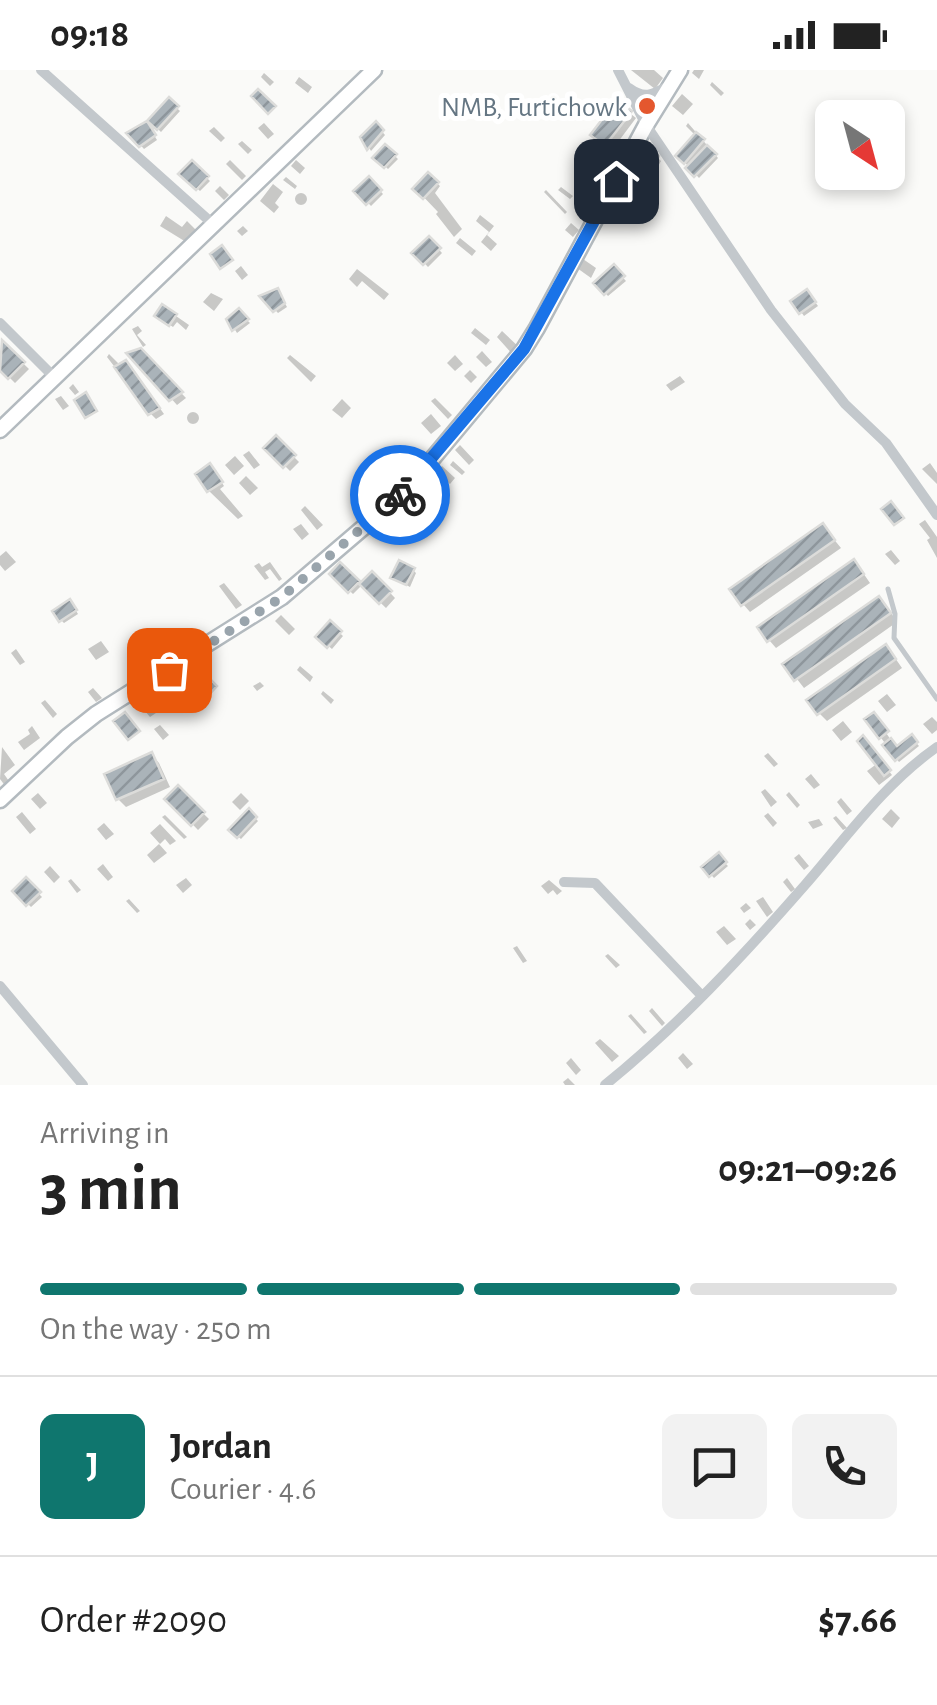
<!DOCTYPE html>
<html lang="en">
<head>
<meta charset="utf-8">
<style>
  :root { --surface:#fff; --page:#f2f2f2; --text:#222; --muted:#767676; --line:#e0e0e0; --accent:#0f766e }
  body { margin:0; font-family:"Alegreya Sans",sans-serif; background:var(--page); color:var(--text); height:100vh; display:flex; flex-direction:column; font-size:38px; white-space:nowrap }
  * { box-sizing:border-box; margin:0 }
  p { font-size:32px; color:var(--muted) }
  .icon { flex:none; width:55px; height:55px; fill:none; stroke:currentColor; stroke-width:2; stroke-linecap:round; stroke-linejoin:round }
  .map { position:relative; height:1015px; overflow:hidden }
  .side { display:flex; flex-direction:column; background:var(--surface); flex:1 }
  .side>* { flex:none }
  .needle { width:65px; rotate:144deg }
  .buttons { position:absolute; left:815px; top:30px; display:grid; gap:20px }
  .buttons a { display:grid; place-items:center; width:90px; height:90px; border-radius:15px; background:var(--surface); box-shadow:0 5px 15px #0003; font-size:50px }
  .pin { position:absolute; display:grid; place-items:center; width:85px; height:85px; color:#fff; margin:-42px; border-radius:20px; box-shadow:0 5px 15px #0006 }
  .courier { position:absolute; display:grid; place-items:center; width:100px; height:100px; margin:-50px; border:8px solid #1a73e8; border-radius:50%; background:#fff; color:#222; box-shadow:0 2px 12px #0007 }
  .summary em { font-style:normal; font-weight:700 }
  .summary div { display:flex; flex-direction:column-reverse }
  .summary { display:flex; align-items:center; justify-content:space-between; height:170px; padding:0 40px }
  h1 { font-size:65px; font-weight:700; line-height:75px }
  .bar { display:grid; grid-template-columns:repeat(4,1fr); gap:15px 10px; align-content:center; height:120px; padding:0 40px }
  .bar i { height:12px; border-radius:8px; background:var(--line) }
  .bar .active { background:var(--accent) }
  .bar p { grid-column:span 4 }
  .line { display:flex; align-items:center; gap:25px; padding:0 40px; border-top:2px solid var(--line) }
  .line div { flex:1 }
  .round { display:grid; place-items:center; flex:none; width:105px; height:105px; border-radius:15px; background:var(--page) }
  .status { display:flex; justify-content:space-between; align-items:center; height:70px; padding:0 50px; background:var(--surface); direction:ltr }
  .status svg { height:28px; fill:currentColor }
  .map>svg:first-child { display:block }
  .shadow { fill:#0003 }
  .building { fill:url(#building-hatch); stroke:#dcdcda; stroke-width:2.5 }
  .lines { fill:none; stroke-linecap:round; stroke-linejoin:round }
  .secondary-casing { stroke:#b3babf; stroke-width:19 }
  .lane { stroke:#c3c8cc; stroke-width:5 }
  .street { stroke:#c3c8cc; stroke-width:10 }
  .secondary { stroke:#fff; stroke-width:14 }
  .done { stroke:#99a4ac; stroke-width:10; stroke-dasharray:0 18 }
  .route { stroke:#1a73e8; stroke-width:12 }
  .poi-dot { fill:#e4572e; stroke:#fff; stroke-width:4 }
  .labels { text-anchor:middle; stroke-width:10; stroke-linejoin:round; paint-order:stroke }
  .poi-label { font-size:28px; fill:#657683; stroke:#fff; text-anchor:end }
</style>
</head>
<body>
<div class="status"><b>09:18</b><svg viewBox="0 0 49 12"><path d="M0 12V9h3v3zM5 12V6h3v6zM10 12V3h3v9zM15 12V0h3v12zM26 1h20v11H26zM47 4h2v5h-2z"/></svg></div>
<div class="map">
<svg width="937" height="1015" viewBox="0 0 937 1015">
  <defs>
    <pattern id="building-hatch" width="6" height="6" patternUnits="userSpaceOnUse" patternTransform="scale(2.5)"><rect width="6" height="6" fill="#aab3b9"/><path d="M-1 1l2-2M0 6l6-6M5 7l2-2" fill="none" stroke="#8e969c"/></pattern>
  </defs>
  <rect width="100%" height="100%" fill="#fafaf8"/>
  <!-- shadow -->
  <path class="shadow" d="M 631,0 L 654,0 L 663,8 L 655,19 Z
    M 694,0 L 704,0 L 699,9 L 692,3 Z
    M 264,3 L 274,12 L 270,16 L 261,7 Z
    M 299,7 L 312,17 L 308,23 L 295,13 Z
    M 712,12 L 724,23 L 721,26 L 710,15 Z
    M 682,24 L 693,34 L 683,45 L 672,36 Z
    M 169,31 L 180,41 L 161,62 L 150,51 Z
    M 618,34 L 636,48 L 612,80 L 598,71 Z
    M 264,53 L 274,64 L 268,69 L 258,58 Z
    M 688,53 L 718,88 L 699,108 L 679,86 L 696,66 L 686,56 Z
    M 147,54 L 157,70 L 144,79 L 130,63 Z
    M 376,55 L 385,65 L 371,81 L 363,67 Z
    M 214,57 L 225,68 L 221,72 L 209,61 Z
    M 242,71 L 252,80 L 248,84 L 238,74 Z
    M 594,76 L 613,88 L 610,94 L 590,82 Z
    M 385,77 L 398,89 L 388,99 L 376,87 Z
    M 650,80 L 661,91 L 655,102 L 645,96 Z
    M 230,90 L 246,106 L 242,110 L 226,94 Z
    M 296,90 L 305,98 L 300,104 L 291,96 Z
    M 192,94 L 210,111 L 200,121 L 182,104 Z
    M 428,105 L 440,116 L 435,123 L 462,159 L 454,167 L 436,144 L 438,142 L 416,119 Z
    M 286,107 L 297,116 L 295,119 L 283,110 Z
    M 369,109 L 383,124 L 371,136 L 357,121 Z
    M 273,114 L 283,122 L 275,133 L 279,137 L 274,143 L 260,131 Z
    M 220,116 L 229,125 L 224,130 L 215,121 Z
    M 561,117 L 573,126 L 570,129 L 558,120 Z
    M 583,119 L 594,126 L 591,133 L 585,130 L 583,133 L 575,128 Z
    M 546,120 L 567,142 L 565,144 L 544,122 Z
    M295 129a6 6 0 1 1 12 0a6 6 0 1 1-12 0Z
    M 480,145 L 494,156 L 487,165 L 497,174 L 491,181 L 481,172 L 489,162 L 476,151 Z
    M 166,146 L 182,157 L 187,151 L 196,160 L 186,172 L 160,156 Z
    M 571,153 L 579,160 L 573,167 L 565,160 Z
    M 243,156 L 248,161 L 242,166 L 237,161 Z
    M 460,168 L 476,181 L 472,186 L 456,173 Z
    M 429,169 L 442,183 L 428,197 L 415,183 Z
    M 583,189 L 596,198 L 591,208 L 577,198 Z
    M 241,196 L 248,205 L 242,210 L 235,201 Z
    M 614,198 L 626,211 L 608,226 L 596,213 Z
    M 357,199 L 389,224 L 384,230 L 362,211 L 357,217 L 349,209 Z
    M 278,221 L 287,237 L 278,243 L 263,227 Z
    M 211,223 L 223,229 L 214,241 L 203,232 Z
    M 810,225 L 818,236 L 804,246 L 794,232 Z
    M 163,237 L 189,255 L 186,260 L 177,252 L 173,257 L 160,248 Z
    M 239,242 L 250,253 L 237,263 L 229,250 Z
    M 138,256 L 142,261 L 137,265 L 146,275 L 143,277 L 132,259 Z
    M 475,258 L 490,270 L 486,275 L 471,263 Z
    M 502,261 L 521,279 L 515,287 L 497,267 Z
    M 2,273 L 29,299 L 15,313 L 0,298 Z
    M 140,281 L 186,328 L 177,335 L 131,284 Z
    M 482,281 L 492,292 L 486,297 L 476,287 Z
    M 109,284 L 121,296 L 131,298 L 164,344 L 156,349 L 150,343 L 107,287 Z
    M 290,285 L 316,306 L 311,312 L 287,288 Z
    M 455,285 L 463,294 L 455,301 L 447,293 Z
    M 470,300 L 477,307 L 471,313 L 464,306 Z
    M 680,306 L 685,312 L 671,321 L 666,315 Z
    M 73,314 L 79,322 L 75,325 L 69,318 Z
    M 61,326 L 69,336 L 63,340 L 55,329 Z
    M 435,328 L 452,345 L 448,349 L 431,331 Z
    M 342,329 L 351,338 L 342,348 L 332,340 Z
    M187 348a6 6 0 1 1 12 0a6 6 0 1 1-12 0Z
    M 431,344 L 441,356 L 431,364 L 421,353 Z
    M 276,369 L 299,392 L 290,401 L 267,378 Z
    M 460,375 L 474,390 L 469,395 L 455,380 Z
    M 249,381 L 260,395 L 254,399 L 243,385 Z
    M 235,386 L 244,396 L 234,405 L 225,395 Z
    M 453,391 L 465,402 L 462,405 L 450,395 Z
    M 369,393 L 379,403 L 372,410 L 362,400 Z
    M 930,393 L 937,403 L 937,414 L 922,399 Z
    M 442,396 L 455,408 L 450,414 L 437,402 Z
    M 213,399 L 224,416 L 220,419 L 243,446 L 238,449 L 209,421 Z
    M 246,406 L 258,418 L 250,425 L 239,413 Z
    M 305,436 L 323,455 L 317,460 L 301,440 Z
    M 925,450 L 937,467 L 937,488 L 927,470 L 930,468 L 919,454 Z
    M 301,454 L 309,464 L 302,470 L 293,459 Z
    M 823,456 L 841,478 L 750,542 L 743,534 Z
    M 891,480 L 900,491 L 895,495 L 885,484 Z
    M 6,481 L 16,492 L 5,501 L 0,495 L 0,486 Z
    M 270,492 L 282,509 L 279,511 L 270,499 L 265,502 L 269,508 L 265,510 L 254,496 L 259,493 L 262,497 Z
    M 340,495 L 361,516 L 372,504 L 395,528 L 386,538 L 362,515 L 353,524 L 332,504 Z
    M 413,500 L 416,503 L 410,517 L 397,510 Z
    M 861,500 L 870,513 L 776,578 L 769,570 Z
    M 224,513 L 242,535 L 236,539 L 219,516 Z
    M 73,536 L 78,544 L 64,553 L 61,550 Z
    M 887,537 L 897,552 L 804,618 L 786,595 Z
    M 281,545 L 295,559 L 289,565 L 275,551 Z
    M 330,554 L 343,566 L 332,579 L 318,567 Z
    M 180,559 L 191,574 L 185,577 L 174,563 Z
    M 101,571 L 109,582 L 96,590 L 88,579 Z
    M 16,579 L 25,592 L 20,595 L 11,583 Z
    M 893,585 L 902,598 L 827,651 L 819,643 Z
    M 300,596 L 313,607 L 310,612 L 297,600 Z
    M 260,612 L 264,616 L 257,621 L 253,616 Z
    M 93,618 L 102,628 L 96,632 L 88,622 Z
    M 323,621 L 334,630 L 331,634 L 321,624 Z
    M 887,624 L 896,635 L 887,642 L 878,631 Z
    M 45,630 L 57,644 L 53,648 L 41,633 Z
    M 146,631 L 156,643 L 150,647 L 140,635 Z
    M 874,645 L 897,679 L 912,668 L 919,676 L 899,692 L 867,649 Z
    M 932,647 L 937,652 L 937,660 L 932,664 L 923,654 Z
    M 843,651 L 852,662 L 841,671 L 832,660 Z
    M 160,655 L 169,665 L 163,670 L 154,659 Z
    M 32,656 L 40,668 L 24,680 L 18,672 L 30,664 L 28,660 Z
    M 866,672 L 892,705 L 879,715 L 867,701 L 878,693 Z
    M 2,677 L 15,695 L 4,704 L 11,714 L 6,717 L 0,709 Z
    M 768,683 L 778,694 L 774,697 L 764,686 Z
    M 152,685 L 159,693 L 170,717 L 126,737 L 118,729 Z
    M 811,704 L 820,715 L 814,719 L 805,709 Z
    M 178,719 L 209,749 L 198,760 L 168,729 Z
    M 765,719 L 777,732 L 771,737 L 761,722 Z
    M 789,722 L 800,735 L 797,738 L 786,725 Z
    M 38,723 L 47,733 L 40,739 L 31,729 Z
    M 241,723 L 249,731 L 240,740 L 232,732 Z
    M 841,728 L 852,741 L 847,745 L 837,732 Z
    M 891,739 L 900,748 L 892,758 L 882,749 Z
    M 22,742 L 36,759 L 30,764 L 16,747 Z
    M 249,742 L 258,751 L 241,769 L 231,760 Z
    M 768,743 L 777,753 L 773,757 L 764,746 Z
    M 165,745 L 187,767 L 184,769 L 162,747 Z
    M 836,746 L 847,758 L 843,760 L 833,748 Z
    M 819,749 L 823,755 L 813,759 L 808,752 Z
    M 104,753 L 114,764 L 106,770 L 97,759 Z
    M 160,754 L 176,771 L 170,775 L 165,769 L 160,774 L 150,763 Z
    M 159,774 L 167,783 L 154,793 L 147,785 Z
    M 799,784 L 809,796 L 804,800 L 794,788 Z
    M 718,786 L 728,796 L 714,808 L 704,797 Z
    M 103,794 L 113,807 L 108,811 L 97,799 Z
    M 50,796 L 60,807 L 54,813 L 44,802 Z
    M 186,808 L 192,815 L 183,823 L 176,815 Z
    M 787,808 L 795,819 L 791,822 L 783,812 Z
    M 71,809 L 81,820 L 77,823 L 68,811 Z
    M 549,810 L 562,821 L 557,825 L 553,820 L 548,824 L 541,816 Z
    M 26,811 L 42,827 L 31,837 L 15,821 Z
    M 763,827 L 773,842 L 767,847 L 756,831 Z
    M 129,829 L 140,841 L 137,843 L 126,831 Z
    M 746,833 L 751,838 L 744,843 L 740,838 Z
    M 750,849 L 756,855 L 750,860 L 745,854 Z
    M 724,856 L 736,869 L 727,875 L 716,862 Z
    M 517,876 L 527,891 L 523,893 L 513,878 Z
    M 608,884 L 620,895 L 616,898 L 605,886 Z
    M 652,938 L 665,953 L 662,956 L 649,941 Z
    M 631,944 L 647,962 L 644,964 L 628,946 Z
    M 600,969 L 619,986 L 612,992 L 595,973 Z
    M 683,983 L 693,994 L 687,999 L 678,988 Z
    M 571,988 L 581,1000 L 576,1005 L 566,993 Z
    M 568,1008 L 575,1015 L 565,1015 L 563,1012 Z"/>
  <!-- building -->
  <path class="building" d="M 258,19 L 276,36 L 268,44 L 251,26 Z
    M 169,27 L 179,36 L 157,60 L 147,51 Z
    M 617,30 L 632,41 L 605,76 L 590,65 Z
    M 147,51 L 156,65 L 139,77 L 126,63 Z
    M 376,51 L 384,60 L 367,80 L 360,67 Z
    M 696,62 L 705,69 L 684,94 L 675,86 Z
    M 385,74 L 397,84 L 384,98 L 372,88 Z
    M 707,75 L 717,84 L 694,107 L 685,98 Z
    M 649,76 L 659,86 L 651,101 L 638,94 Z
    M 192,90 L 209,106 L 196,120 L 178,104 Z
    M 428,102 L 439,112 L 423,129 L 412,119 Z
    M 369,106 L 382,120 L 366,135 L 353,121 Z
    M 429,166 L 441,178 L 423,195 L 411,183 Z
    M 222,175 L 233,190 L 220,199 L 210,184 Z
    M 614,194 L 625,206 L 604,225 L 593,213 Z
    M 278,218 L 285,233 L 273,242 L 259,226 Z
    M 807,219 L 816,232 L 799,244 L 790,231 Z
    M 162,234 L 177,244 L 169,256 L 154,246 Z
    M 239,238 L 249,249 L 232,261 L 226,249 Z
    M 2,270 L 25,292 L 8,309 L 0,301 Z
    M 141,278 L 183,322 L 169,331 L 126,283 Z
    M 126,290 L 160,338 L 148,345 L 114,297 Z
    M 86,322 L 97,341 L 85,348 L 74,330 Z
    M 276,365 L 296,385 L 283,398 L 263,378 Z
    M 210,393 L 223,412 L 207,422 L 195,404 Z
    M 891,431 L 904,448 L 894,455 L 881,439 Z
    M 823,453 L 835,470 L 741,536 L 729,519 Z
    M 854,489 L 864,504 L 767,572 L 757,557 Z
    M 399,490 L 415,498 L 406,515 L 390,508 Z
    M 340,492 L 360,511 L 348,523 L 329,504 Z
    M 372,501 L 392,521 L 379,534 L 359,514 Z
    M 879,526 L 891,543 L 794,611 L 782,594 Z
    M 70,529 L 77,540 L 59,552 L 52,541 Z
    M 330,550 L 342,561 L 327,578 L 315,567 Z
    M 886,574 L 896,589 L 817,645 L 806,630 Z
    M 201,600 L 217,616 L 206,628 L 190,612 Z
    M 125,642 L 140,661 L 128,670 L 113,651 Z
    M 874,642 L 889,661 L 879,669 L 864,649 Z
    M 912,664 L 918,672 L 895,691 L 882,675 L 891,668 L 897,676 Z
    M 863,665 L 891,700 L 884,706 L 857,671 Z
    M 152,682 L 164,709 L 116,730 L 104,704 Z
    M 178,715 L 205,742 L 191,756 L 164,729 Z
    M 249,738 L 257,747 L 237,768 L 228,760 Z
    M 719,782 L 727,792 L 709,807 L 701,797 Z
    M 26,807 L 41,822 L 26,836 L 12,821 Z"/>
  <g class="lines">
    <!-- secondary casing -->
    <g class="secondary-casing">
      <path id="secondary" d="M 0,360 L 374,0
        M 0,730 L 67,667 L 96,644 L 282,527 L 392,433 L 423,400 L 524,279 L 537,258 L 646,55 L 680,0"/>
    </g>
    <!-- lane -->
    <path class="lane" d="M 888,519 L 895,544 L 894,568 L 937,629"/>
    <!-- street -->
    <path class="street" d="M 41,0 L 213,154
      M 618,0 L 646,55 L 771,240 L 845,334 L 886,373 L 937,445
      M 629,18 C 644,29 652,25 667,17
      M 0,253 L 56,309
      M 564,812 L 595,813 L 702,926
      M 0,916 L 83,1015
      M 605,1015 C 678,956 743,886 805,815 C 846,768 885,713 937,677"/>
    <!-- secondary -->
    <use href="#secondary" class="secondary"/>
  </g>
  <g class="lines">
    <!-- done -->
    <path class="done" d="M 169,600 L 282,527 L 400,425"/>
    <!-- route -->
    <path class="route" d="M 400,425 L 524,279 L 616,111"/>
  </g>
  <!-- markers -->
  <circle class="poi-dot" cx="647" cy="36" r="10"/>
  <g class="labels">
    <!-- poi labels -->
    <g class="poi-label">
      <text x="627" y="46">NMB, Furtichowk</text>
    </g>
  </g>
</svg>
<div class="buttons">
<a><svg class="needle" viewBox="-14 -14 28 28"><path d="M0-13l5 13h-10z" fill="#e53935"/><path d="M0 13l5-13h-10z" fill="#767676"/></svg></a>
</div>
<div class="pin" style="left:169px;top:600px;background:#ea580c"><svg class="icon" aria-label="bag" viewBox="0 0 24 24"><path d="M5 8h14l-1 12H6zM9 8a3 3 0 0 1 6 0"/></svg></div>
<div class="pin" style="left:616px;top:111px;background:#1f2937"><svg class="icon" aria-label="home" viewBox="0 0 24 24"><path d="M3 11l9-7 9 7M6 9v11h12V9"/></svg></div>
<div class="courier" style="left:400px;top:425px"><svg class="icon" aria-label="bike" viewBox="0 0 24 24"><circle cx="6" cy="16" r="4"/><circle cx="18" cy="16" r="4"/><path d="M6 16l4-8h5l3 8M10 8l3 8H6M13 5h3"/></svg></div>
</div>
<section class="side">
<div class="summary"><div><h1>3 min</h1><p>Arriving in</p></div><em>09:21–09:26</em></div>
<div class="bar"><i class="active"></i><i class="active"></i><i class="active"></i><i></i><p>On the way · 250 m</p></div>
<div class="line" style="height:180px"><b class="round" style="background:var(--accent);color:#fff">J</b><div><b>Jordan</b><p>Courier · 4.6</p></div><a class="round"><svg class="icon" aria-label="chat" viewBox="0 0 24 24"><path d="M4 5h16v11H9l-5 4z"/></svg></a><a class="round"><svg class="icon" aria-label="phone" viewBox="0 0 24 24"><path d="M5 4h4l2 5-3 2q2 4 5 5l2-3 5 2v4C11 20 4 13 5 4z"/></svg></a></div>
<div class="line" style="height:130px"><div>Order #2090</div><b>$7.66</b></div>
</section>
</body>
</html>
